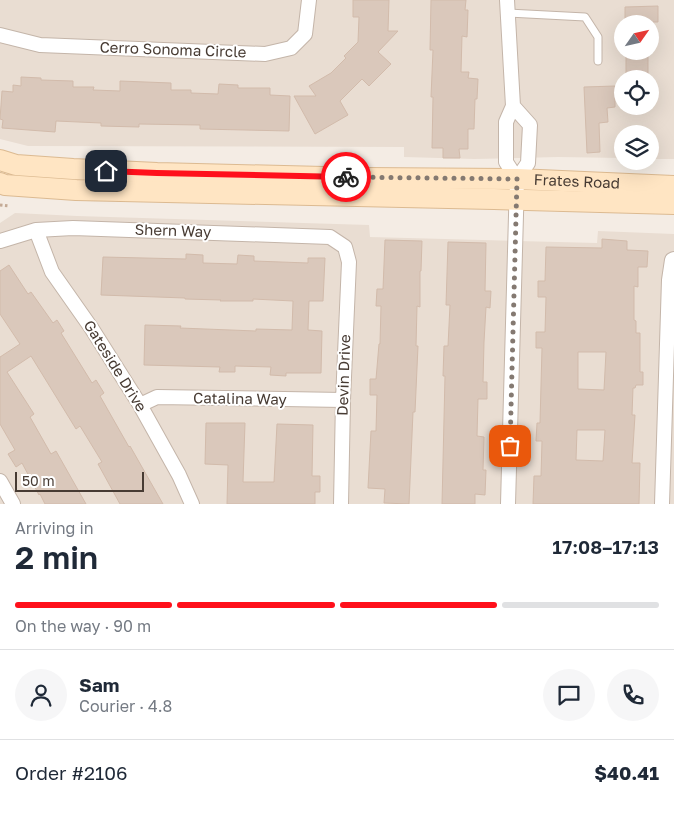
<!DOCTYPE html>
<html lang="en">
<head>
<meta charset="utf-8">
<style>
  :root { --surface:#fff; --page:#f6f6f7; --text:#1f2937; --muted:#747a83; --line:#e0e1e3; --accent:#ff101b }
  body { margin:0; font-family:"Golos Text",sans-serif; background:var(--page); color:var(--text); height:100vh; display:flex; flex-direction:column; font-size:19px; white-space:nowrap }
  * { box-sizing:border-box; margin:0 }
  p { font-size:16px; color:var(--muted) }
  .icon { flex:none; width:28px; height:28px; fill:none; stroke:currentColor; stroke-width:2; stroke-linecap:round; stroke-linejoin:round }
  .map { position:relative; height:504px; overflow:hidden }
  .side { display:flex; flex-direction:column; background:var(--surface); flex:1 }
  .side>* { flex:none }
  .needle { width:32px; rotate:56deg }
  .controls { position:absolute; left:614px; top:15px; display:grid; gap:10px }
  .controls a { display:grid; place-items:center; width:45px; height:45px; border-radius:50%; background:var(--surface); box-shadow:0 5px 20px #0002; font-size:25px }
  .scale { position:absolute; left:15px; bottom:12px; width:129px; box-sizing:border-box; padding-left:5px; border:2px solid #473b33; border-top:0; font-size:14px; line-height:18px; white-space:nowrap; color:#473b33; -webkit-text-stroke:4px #fff; paint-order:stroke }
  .pin { position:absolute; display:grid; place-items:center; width:42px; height:42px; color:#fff; margin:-21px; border-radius:10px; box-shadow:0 2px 8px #0006 }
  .courier { position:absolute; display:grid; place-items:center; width:50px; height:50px; margin:-25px; border:4px solid #ff101b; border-radius:50%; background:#fff; color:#222; box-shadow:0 1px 6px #0007 }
  .headline em { font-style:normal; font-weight:600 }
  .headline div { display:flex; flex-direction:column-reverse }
  .headline { display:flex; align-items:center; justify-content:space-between; height:85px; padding:0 15px }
  h1 { font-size:32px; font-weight:600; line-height:38px }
  .bar { display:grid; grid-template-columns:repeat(4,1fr); gap:8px 5px; align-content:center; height:60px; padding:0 15px }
  .bar i { height:6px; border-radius:4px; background:var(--line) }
  .bar .active { background:var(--accent) }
  .bar p { grid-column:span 4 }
  .line { display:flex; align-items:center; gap:12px; padding:0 15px; border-top:1px solid var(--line) }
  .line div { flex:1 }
  .round { display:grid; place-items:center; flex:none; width:52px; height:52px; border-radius:26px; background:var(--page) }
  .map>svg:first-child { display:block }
  .residential { fill:#e9ddd2; fill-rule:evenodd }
  .building { fill:#dac8bb; stroke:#d2bbab; fill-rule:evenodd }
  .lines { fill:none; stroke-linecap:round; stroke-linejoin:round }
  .lane-casing { stroke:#c4b5a9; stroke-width:9 }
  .street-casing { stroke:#c4b5a9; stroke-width:16 }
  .secondary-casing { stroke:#dcba91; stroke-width:22 }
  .path { stroke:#c4aa95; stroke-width:3; stroke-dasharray:2.5 2.5; stroke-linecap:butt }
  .lane { stroke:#fff; stroke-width:7 }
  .street { stroke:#fff; stroke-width:14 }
  .secondary { stroke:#ffe5c3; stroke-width:20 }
  .done { stroke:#847971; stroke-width:5; stroke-dasharray:0 9 }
  .route { stroke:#ff101b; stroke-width:6 }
  .labels { text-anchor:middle; stroke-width:4; stroke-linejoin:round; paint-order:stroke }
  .street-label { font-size:15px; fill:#473b33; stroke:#fff }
</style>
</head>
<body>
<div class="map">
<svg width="674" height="504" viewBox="0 0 674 504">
  <rect width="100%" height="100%" fill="#f4ece4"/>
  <!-- residential -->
  <path class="residential" d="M 0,0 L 674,0 L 674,159 L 650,159 L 650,134 L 622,134 L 622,158 L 558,157 L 474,159 L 404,157 L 404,147 L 28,146 L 0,139 ZM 622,24 L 650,24 L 650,51 L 622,51 ZM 622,79 L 650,79 L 650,106 L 622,106 Z
    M 15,213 L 77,216 L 369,225 L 370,237 L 597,243 L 598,231 L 674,234 L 674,504 L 0,504 L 0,223 Z"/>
  <!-- building -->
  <path class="building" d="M 353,0 L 389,0 L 388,31 L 398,31 L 378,52 L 391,64 L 369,86 L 362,79 L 340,101 L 348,115 L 315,134 L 294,96 L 316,96 L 309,86 L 331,73 L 346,58 L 344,56 L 358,42 L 359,17 L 353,17 Z
    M 431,0 L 466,0 L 465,10 L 468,10 L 467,37 L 462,36 L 461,72 L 469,72 L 468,78 L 478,79 L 477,99 L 475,99 L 474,129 L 468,129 L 468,149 L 459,149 L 460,158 L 443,158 L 443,148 L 432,148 L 433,97 L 431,97 L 433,50 L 430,50 Z
    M 658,6 L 658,22 L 651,22 L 651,24 L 625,24 L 625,7 Z
    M 626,51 L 648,51 L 648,79 L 626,79 Z
    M 21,77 L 41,78 L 41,80 L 73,81 L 73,87 L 94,87 L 93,90 L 120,91 L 120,81 L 171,83 L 171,90 L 191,90 L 191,93 L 218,94 L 219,84 L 238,85 L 238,88 L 270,88 L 270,95 L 290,96 L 289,131 L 200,129 L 200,125 L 139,124 L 139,127 L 101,126 L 101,123 L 56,121 L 55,132 L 2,128 L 3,120 L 0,119 L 2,91 L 13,92 L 13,85 L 21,86 Z
    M 615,86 L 615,107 L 607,108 L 608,122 L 599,123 L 600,152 L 587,153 L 584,87 Z
    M 602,239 L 627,241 L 627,250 L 648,251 L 647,267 L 638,267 L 638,287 L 634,286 L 634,320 L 636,321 L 636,333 L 640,333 L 640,372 L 643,372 L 643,385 L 636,385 L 635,388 L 633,388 L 632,415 L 635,415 L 632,463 L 640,463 L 639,504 L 533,504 L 534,476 L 541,476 L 542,441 L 536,441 L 537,423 L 540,423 L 542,348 L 536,348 L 536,332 L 545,332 L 546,297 L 538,297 L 538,281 L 545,281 L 546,247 L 602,248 ZM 578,352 L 606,352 L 604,390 L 578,389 ZM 577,430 L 605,430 L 603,461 L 576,460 Z
    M 385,240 L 422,241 L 421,271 L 420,271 L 420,307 L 417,306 L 416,346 L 418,346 L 415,412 L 413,412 L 409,504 L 384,503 L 385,489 L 368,488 L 371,431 L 376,431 L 377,395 L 370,395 L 370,379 L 376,379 L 379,344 L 380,344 L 381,306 L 376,306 L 377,289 L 383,289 Z
    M 448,242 L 486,243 L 485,291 L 491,291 L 490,308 L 486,307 L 484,342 L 483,382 L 487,382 L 487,399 L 478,399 L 477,436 L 484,437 L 483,470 L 486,470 L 485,495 L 475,494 L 475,504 L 442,504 L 445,376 L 443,376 L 444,346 L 448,346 L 450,305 L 446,305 Z
    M 186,254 L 203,255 L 203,263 L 237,264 L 238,255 L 254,256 L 254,261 L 308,263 L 308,258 L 325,258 L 323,301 L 309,301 L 308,330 L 322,331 L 321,373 L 286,373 L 286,376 L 270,375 L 271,367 L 235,366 L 235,372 L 219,372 L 220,367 L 144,365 L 145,325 L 181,326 L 180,328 L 256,331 L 256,329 L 292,330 L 293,301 L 253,299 L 253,301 L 220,301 L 221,300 L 185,299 L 185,298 L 101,295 L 103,257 L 186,259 Z
    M 9,265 L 28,294 L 31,292 L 53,323 L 57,320 L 64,331 L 61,333 L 92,383 L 96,380 L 104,393 L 100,396 L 129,447 L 130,446 L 163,504 L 120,504 L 98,464 L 102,462 L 80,426 L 76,429 L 31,356 L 7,372 L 34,414 L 30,417 L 51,454 L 56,451 L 86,504 L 45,504 L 40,494 L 39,495 L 22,463 L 16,467 L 8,454 L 15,450 L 0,424 L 0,357 L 20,344 L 0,314 L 0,271 Z
    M 206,423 L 245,423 L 243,482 L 274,482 L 277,424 L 313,425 L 312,476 L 320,476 L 320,492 L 315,492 L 315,504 L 227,504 L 228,465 L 205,464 Z"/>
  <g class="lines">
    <!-- lane casing -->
    <g class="lane-casing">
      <path id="lane" d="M 508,13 L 585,17 L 598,37 L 598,61"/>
    </g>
    <!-- street casing -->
    <g class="street-casing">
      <path id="street" d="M 507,0 L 513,106 L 506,122 L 506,162 L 517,179
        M 0,35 L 40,45 L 265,54 L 291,48 L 305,34 L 309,0
        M 36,230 L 52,272 L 92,329 L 140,405 L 179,475 L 192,504
        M 0,241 L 36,230 L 73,228 L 330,237 L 345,247 L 349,262 L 343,400 L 341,504
        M 140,405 L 157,397 L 343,400
        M 0,481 L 13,504
        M 508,504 L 517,179 L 528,163 L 530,125 L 513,106
        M 662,504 L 669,280 L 672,260 L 674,259"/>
    </g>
    <!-- secondary casing -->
    <g class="secondary-casing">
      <g id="secondary">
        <path id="s1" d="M 0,160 L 16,165 L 73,169 L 157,173 L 364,178 L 517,179 L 674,186"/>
        <path d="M 0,183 L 5,185 L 76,190 L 494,199 L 674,204"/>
      </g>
    </g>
    <!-- path -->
    <path class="path" d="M 0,205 L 9,206"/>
    <!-- lane -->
    <use href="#lane" class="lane"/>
    <!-- street -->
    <use href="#street" class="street"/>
    <!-- secondary -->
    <use href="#secondary" class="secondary"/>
  </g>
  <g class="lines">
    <!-- done -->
    <path class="done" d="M 346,177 L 517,179 L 510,446"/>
    <!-- route -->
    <path class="route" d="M 106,171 L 157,173 L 346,177"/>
  </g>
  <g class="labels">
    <!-- street labels -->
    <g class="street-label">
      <text transform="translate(173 50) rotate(2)" y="5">Cerro Sonoma Circle</text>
      <text dy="5" stroke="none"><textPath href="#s1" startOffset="578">Frates Road</textPath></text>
      <text transform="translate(173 231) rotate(2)" y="5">Shern Way</text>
      <text transform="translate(115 366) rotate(58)" y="5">Gateside Drive</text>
      <text transform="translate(344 375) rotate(-88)" y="5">Devin Drive</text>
      <text transform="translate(240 399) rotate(1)" y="5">Catalina Way</text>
    </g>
  </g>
</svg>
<div class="controls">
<a><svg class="needle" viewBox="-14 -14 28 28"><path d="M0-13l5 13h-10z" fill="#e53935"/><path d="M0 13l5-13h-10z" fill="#747a83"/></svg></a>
<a><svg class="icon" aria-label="locate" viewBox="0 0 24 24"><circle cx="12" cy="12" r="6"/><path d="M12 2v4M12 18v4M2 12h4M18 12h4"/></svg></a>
<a><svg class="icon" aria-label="layers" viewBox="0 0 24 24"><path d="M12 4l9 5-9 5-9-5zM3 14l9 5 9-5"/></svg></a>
</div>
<div class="scale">50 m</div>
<div class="pin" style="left:510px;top:446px;background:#ea580c"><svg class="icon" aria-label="bag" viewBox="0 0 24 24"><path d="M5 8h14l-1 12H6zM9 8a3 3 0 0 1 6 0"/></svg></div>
<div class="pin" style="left:106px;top:171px;background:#1f2937"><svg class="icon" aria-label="home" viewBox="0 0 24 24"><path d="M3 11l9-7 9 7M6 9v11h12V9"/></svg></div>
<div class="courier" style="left:346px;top:177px"><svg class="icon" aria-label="bike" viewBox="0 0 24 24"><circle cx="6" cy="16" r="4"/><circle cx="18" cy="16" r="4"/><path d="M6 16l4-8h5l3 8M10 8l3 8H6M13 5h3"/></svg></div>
</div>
<section class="side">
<div class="headline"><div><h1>2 min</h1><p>Arriving in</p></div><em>17:08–17:13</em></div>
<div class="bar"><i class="active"></i><i class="active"></i><i class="active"></i><i></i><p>On the way · 90 m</p></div>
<div class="line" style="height:90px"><a class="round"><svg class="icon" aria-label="person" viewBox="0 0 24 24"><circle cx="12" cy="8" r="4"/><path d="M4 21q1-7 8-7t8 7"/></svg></a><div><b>Sam</b><p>Courier · 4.8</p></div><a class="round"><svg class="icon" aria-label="chat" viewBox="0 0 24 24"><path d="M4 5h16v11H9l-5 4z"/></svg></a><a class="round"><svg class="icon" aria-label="phone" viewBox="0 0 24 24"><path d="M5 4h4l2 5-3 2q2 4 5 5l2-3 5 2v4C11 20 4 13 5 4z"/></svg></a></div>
<div class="line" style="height:65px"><div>Order #2106</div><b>$40.41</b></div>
</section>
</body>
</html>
